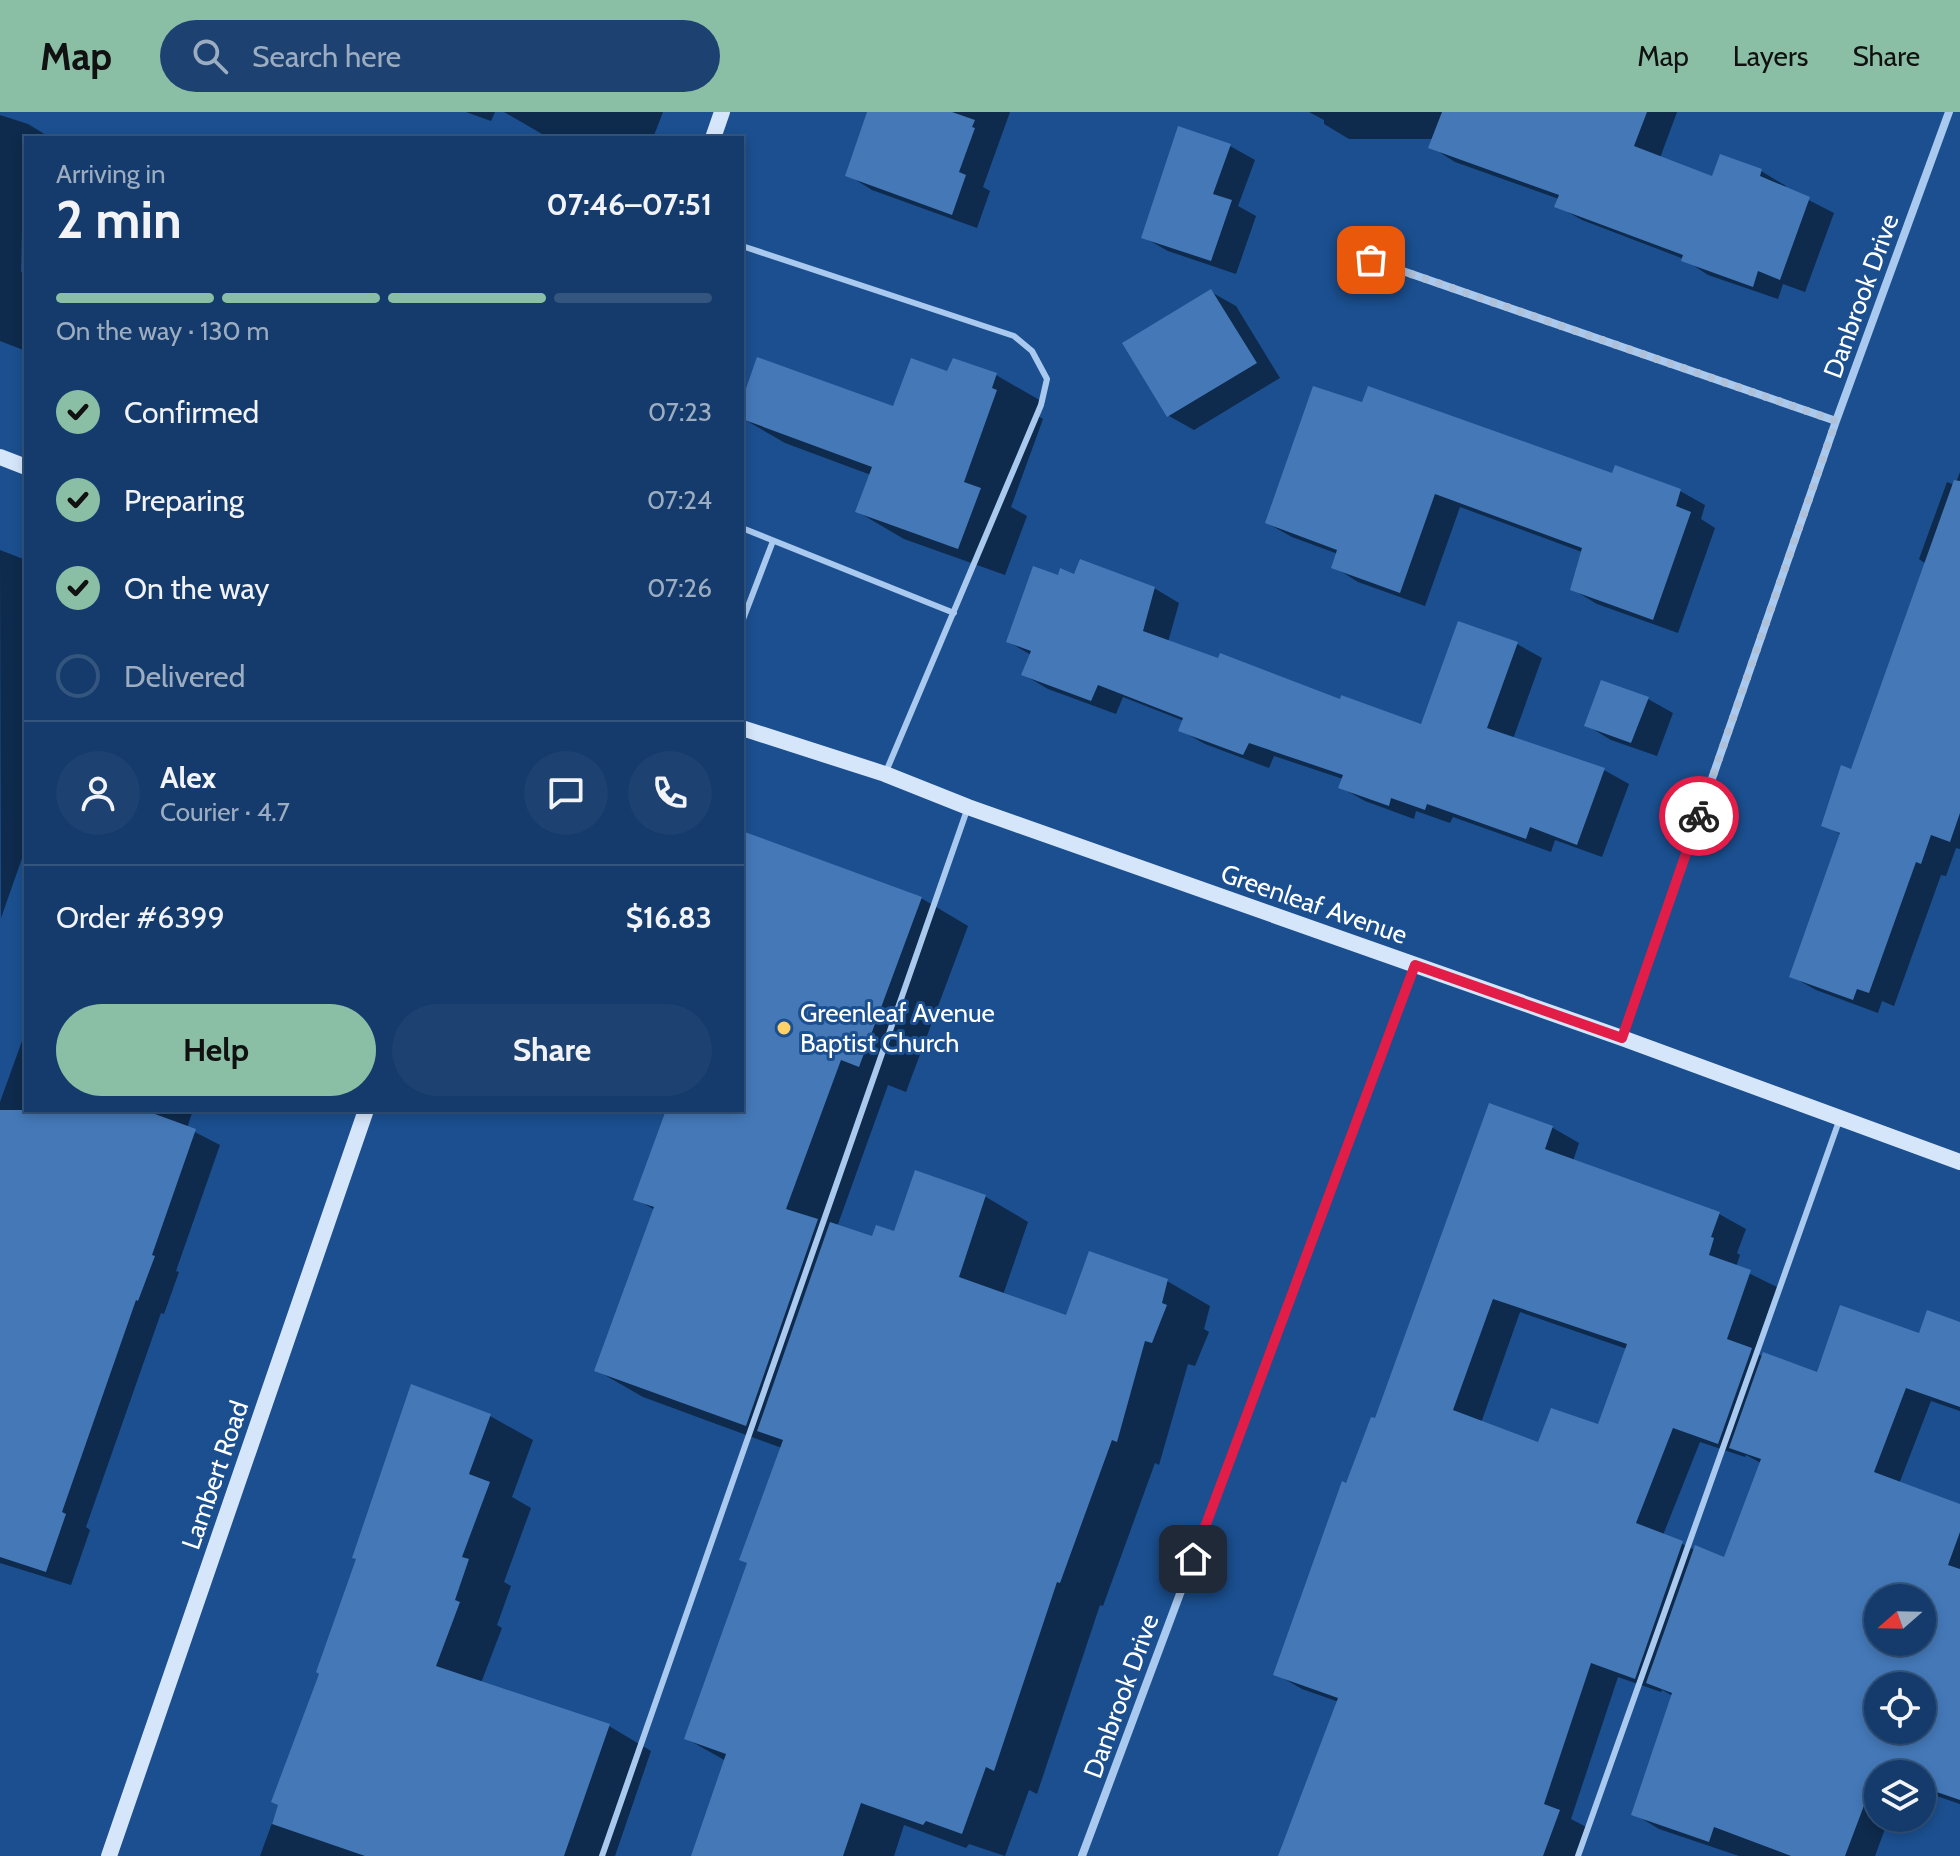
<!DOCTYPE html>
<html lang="en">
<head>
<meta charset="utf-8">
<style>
  :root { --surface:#143b6b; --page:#1d4271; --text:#f1f3f6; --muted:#9dadc1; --line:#33557e; --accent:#8abfa5 }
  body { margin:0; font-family:Cabin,sans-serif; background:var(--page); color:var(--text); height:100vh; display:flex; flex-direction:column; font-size:30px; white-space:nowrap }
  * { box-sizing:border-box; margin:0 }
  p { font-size:26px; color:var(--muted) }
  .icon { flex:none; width:44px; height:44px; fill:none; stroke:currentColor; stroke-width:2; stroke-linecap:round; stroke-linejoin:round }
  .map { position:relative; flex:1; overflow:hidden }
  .panel { position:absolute; left:24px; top:24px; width:720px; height:976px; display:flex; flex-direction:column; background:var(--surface); border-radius:0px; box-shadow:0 4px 12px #0003,0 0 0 2px var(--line) }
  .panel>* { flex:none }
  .needle { width:52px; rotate:250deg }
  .controls { position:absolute; left:1864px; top:1472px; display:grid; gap:16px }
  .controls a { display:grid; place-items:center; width:72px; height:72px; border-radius:50%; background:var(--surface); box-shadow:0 4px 12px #0003,0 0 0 2px var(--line); font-size:40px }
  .pin { position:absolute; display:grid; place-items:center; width:68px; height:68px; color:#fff; margin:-34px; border-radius:16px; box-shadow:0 4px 12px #0006 }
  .courier { position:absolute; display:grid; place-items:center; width:80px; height:80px; margin:-40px; border:6px solid #e11d48; border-radius:50%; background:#fff; color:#222; box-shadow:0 2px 10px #0007 }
  .head em { font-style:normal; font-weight:700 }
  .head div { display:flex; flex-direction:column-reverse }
  .head { display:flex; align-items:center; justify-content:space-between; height:136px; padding:0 32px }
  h1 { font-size:52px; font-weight:700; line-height:60px }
  .bar { display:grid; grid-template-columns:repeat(4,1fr); gap:12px 8px; align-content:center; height:96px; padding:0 32px }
  .bar i { height:10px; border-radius:6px; background:var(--line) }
  .bar .selected { background:var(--accent) }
  .bar p { grid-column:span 4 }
  .line { display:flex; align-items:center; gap:20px; padding:0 32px; border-top:2px solid var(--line) }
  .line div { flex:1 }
  .round { display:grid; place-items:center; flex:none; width:84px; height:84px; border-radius:42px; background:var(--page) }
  ol { padding:0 32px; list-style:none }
  li { display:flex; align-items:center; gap:24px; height:88px }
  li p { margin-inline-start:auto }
  li .icon { padding:8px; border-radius:50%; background:var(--accent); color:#111; stroke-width:4 }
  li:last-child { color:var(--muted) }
  li i { width:44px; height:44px; border:4px solid var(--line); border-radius:50% }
  .cta { display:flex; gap:16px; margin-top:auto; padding:16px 32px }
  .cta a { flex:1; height:92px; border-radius:48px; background:var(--accent); color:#111; font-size:32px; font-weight:700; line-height:92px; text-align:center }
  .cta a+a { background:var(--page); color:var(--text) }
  header { display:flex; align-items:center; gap:48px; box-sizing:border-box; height:112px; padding:0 40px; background:var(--accent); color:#111 }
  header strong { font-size:38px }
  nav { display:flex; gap:44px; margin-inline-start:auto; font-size:28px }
  .search { width:560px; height:72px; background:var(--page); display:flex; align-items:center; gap:20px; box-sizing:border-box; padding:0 28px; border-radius:44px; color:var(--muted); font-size:30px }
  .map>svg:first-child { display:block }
  .shadow { fill:#0007; fill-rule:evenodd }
  .building { fill:#4478b7; fill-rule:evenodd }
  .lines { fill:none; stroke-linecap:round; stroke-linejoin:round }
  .lane { stroke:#a9c9ee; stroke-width:6 }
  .street { stroke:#a9c9ee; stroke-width:8 }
  .secondary { stroke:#d6e6fa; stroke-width:16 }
  .done { stroke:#afc1d8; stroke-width:8; stroke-dasharray:0 14.4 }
  .route { stroke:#e11d48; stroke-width:10 }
  .poi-dot { fill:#ffd166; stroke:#1b4f8f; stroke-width:3 }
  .labels { text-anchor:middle; stroke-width:6; stroke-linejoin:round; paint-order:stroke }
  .street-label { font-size:26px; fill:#fff; stroke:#1b4f8f }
  .poi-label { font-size:26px; fill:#fff; stroke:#1b4f8f; text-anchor:start }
</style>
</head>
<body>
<header>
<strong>Map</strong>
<div class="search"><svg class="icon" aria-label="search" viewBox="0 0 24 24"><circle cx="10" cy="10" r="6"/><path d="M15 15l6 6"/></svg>Search here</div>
<nav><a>Map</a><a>Layers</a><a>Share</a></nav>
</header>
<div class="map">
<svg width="1960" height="1744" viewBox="0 0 1960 1744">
  <rect width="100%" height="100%" fill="#1b4f8f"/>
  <!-- shadow -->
  <path class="shadow" d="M 466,0 L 495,0 L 491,9 Z
    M 504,0 L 663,0 L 653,26 L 549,26 Z
    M 869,0 L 1010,0 L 983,75 L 990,79 L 977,116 L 872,78 L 848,63 Z
    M 1309,0 L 1677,0 L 1660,46 L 1713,66 L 1761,59 L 1786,74 L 1785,76 L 1834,101 L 1805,180 L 1783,172 L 1778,187 L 1708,163 L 1684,147 L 1582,108 L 1557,94 L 1559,87 L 1455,50 L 1431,35 L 1434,27 L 1349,27 L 1324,12 L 1324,8 Z
    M 0,3 L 28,12 L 51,26 L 26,26 L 26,106 L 22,118 L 21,160 L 26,162 L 26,239 L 0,229 Z
    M 1230,34 L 1255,48 L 1238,94 L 1256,104 L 1236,162 L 1168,139 L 1143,125 Z
    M 1211,180 L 1236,194 L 1280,266 L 1194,318 L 1169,304 Z
    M 996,263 L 1043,290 L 1038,304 L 1043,307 L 1011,395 L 1027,404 L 1005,463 L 904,427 L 858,400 L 871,363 L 785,331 L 742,306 L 742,294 L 895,297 Z
    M 1314,276 L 1613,364 L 1680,379 L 1705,393 L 1701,407 L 1715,416 L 1678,521 L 1597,492 L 1572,477 L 1582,440 L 1460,395 L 1425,494 L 1358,470 L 1334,455 L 1338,442 L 1292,425 L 1267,411 Z
    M 1960,360 L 1960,737 L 1956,736 L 1946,764 L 1941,763 L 1894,894 L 1882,889 L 1878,901 L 1816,878 L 1791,864 L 1842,723 L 1824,713 L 1852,659 L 1926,452 L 1919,447 L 1947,370 L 1955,373 Z
    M 0,438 L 26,448 L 26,735 L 1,806 Z
    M 1076,464 L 1154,476 L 1179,491 L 1168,530 L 1341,590 L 1423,614 L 1517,532 L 1542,546 L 1513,627 L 1604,658 L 1629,672 L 1602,745 L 1555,728 L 1551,740 L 1453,705 L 1450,711 L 1416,699 L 1414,707 L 1365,689 L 1340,675 L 1343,667 L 1274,644 L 1269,656 L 1205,632 L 1180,618 L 1184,609 L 1123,585 L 1116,602 L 1048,577 L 1024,563 L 1031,543 L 1009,530 L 1059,465 Z
    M 1648,587 L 1673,601 L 1657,644 L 1611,628 L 1586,613 Z
    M 742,721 L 921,786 L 968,814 L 906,980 L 888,973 L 837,1115 L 874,1126 L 895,1122 L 916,1061 L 986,1085 L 1028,1110 L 1003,1183 L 1067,1205 L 1167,1169 L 1210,1194 L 1204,1217 L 1209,1220 L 1195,1254 L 1188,1252 L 1159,1353 L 1155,1351 L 1103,1494 L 1100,1493 L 1037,1682 L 1029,1678 L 1005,1744 L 969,1732 L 966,1736 L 904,1713 L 894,1744 L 694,1744 L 726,1649 L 687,1627 L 749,1451 L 782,1336 L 643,1285 L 596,1258 L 655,1098 L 636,1087 L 668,998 L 742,998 Z
    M 26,918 L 26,998 L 193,998 L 187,1016 L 220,1033 L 176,1159 L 179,1160 L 164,1202 L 161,1201 L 86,1415 L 90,1418 L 71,1473 L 0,1451 L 0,990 Z
    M 1490,993 L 1553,1016 L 1579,1031 L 1573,1049 L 1719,1102 L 1746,1117 L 1737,1141 L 1740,1143 L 1736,1155 L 1777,1175 L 1754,1240 L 1764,1245 L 1818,1263 L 1920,1223 L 1960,1212 L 1960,1299 L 1931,1289 L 1899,1372 L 1960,1394 L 1960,1692 L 1922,1679 L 1922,1662 L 1878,1662 L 1878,1706 L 1889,1706 L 1875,1744 L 1739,1744 L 1659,1717 L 1634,1702 L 1673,1584 L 1662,1578 L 1661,1580 L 1618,1565 L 1571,1707 L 1586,1715 L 1575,1744 L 1280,1744 L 1339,1590 L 1302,1577 L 1276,1562 L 1347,1373 L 1376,1309 ZM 1520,1200 L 1627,1237 L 1600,1315 L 1540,1333 L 1481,1311 ZM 1700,1330 L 1745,1345 L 1746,1343 L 1761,1351 L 1725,1448 L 1695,1438 L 1663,1423 ZM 1878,1486 L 1922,1486 L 1922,1530 L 1878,1530 ZM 1878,1574 L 1922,1574 L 1922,1618 L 1878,1618 Z
    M 490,1304 L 533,1328 L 512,1385 L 531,1396 L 504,1470 L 511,1474 L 497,1513 L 502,1516 L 481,1571 L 609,1614 L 651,1639 L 615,1744 L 260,1744 L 279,1692 Z"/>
  <!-- building -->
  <path class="building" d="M 867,0 L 952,0 L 975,8 L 972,15 L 975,16 L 959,60 L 966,63 L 952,103 L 845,64 Z
    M 1442,0 L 1647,0 L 1634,34 L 1712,64 L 1720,42 L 1762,57 L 1760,64 L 1810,85 L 1780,168 L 1758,159 L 1753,175 L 1681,149 L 1683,143 L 1554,95 L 1559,83 L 1428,36 Z
    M 1178,14 L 1231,32 L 1213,82 L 1232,88 L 1211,149 L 1141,126 Z
    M 1211,177 L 1257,251 L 1167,305 L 1122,231 Z
    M 757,245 L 893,294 L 911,246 L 947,259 L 953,246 L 997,261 L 992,276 L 997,278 L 964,370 L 981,376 L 958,437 L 855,400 L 872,355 L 742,307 L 742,288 Z
    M 1313,274 L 1362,290 L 1368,274 L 1612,361 L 1615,353 L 1681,377 L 1676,394 L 1691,400 L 1653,508 L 1570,478 L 1582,436 L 1435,382 L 1400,481 L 1331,456 L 1337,438 L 1265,411 Z
    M 1954,368 L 1960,369 L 1960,701 L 1950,730 L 1931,723 L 1921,752 L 1916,750 L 1869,881 L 1857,877 L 1853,888 L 1789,865 L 1840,721 L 1821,714 L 1841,653 L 1851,657 Z
    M 1080,447 L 1155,475 L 1143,519 L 1218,546 L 1220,541 L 1340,587 L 1341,583 L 1421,612 L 1458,509 L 1518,530 L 1487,616 L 1605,656 L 1577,733 L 1530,715 L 1526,727 L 1427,692 L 1425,698 L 1391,686 L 1389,694 L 1338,676 L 1343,663 L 1249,631 L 1243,643 L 1178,619 L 1183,606 L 1098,573 L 1091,589 L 1021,563 L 1031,539 L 1006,530 L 1033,454 L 1058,463 L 1060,456 L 1074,462 Z
    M 1601,568 L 1649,585 L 1631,631 L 1584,614 Z
    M 742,719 L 922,785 L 859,955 L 841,948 L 786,1097 L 818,1107 L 746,1314 L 594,1259 L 654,1095 L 633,1088 L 666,998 L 742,998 Z
    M 1489,991 L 1553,1014 L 1545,1037 L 1720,1100 L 1711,1125 L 1714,1126 L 1709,1143 L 1751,1158 L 1727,1227 L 1752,1236 L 1718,1332 L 1673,1316 L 1636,1411 L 1683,1429 L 1635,1567 L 1591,1551 L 1544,1692 L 1560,1698 L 1543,1744 L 1278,1744 L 1338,1586 L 1273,1563 L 1342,1369 L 1346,1371 L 1371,1305 L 1375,1306 ZM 1493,1187 L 1627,1232 L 1598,1312 L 1551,1296 L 1538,1330 L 1453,1298 Z
    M 0,998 L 144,998 L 196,1017 L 152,1143 L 155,1144 L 138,1189 L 136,1188 L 62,1400 L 66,1402 L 46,1460 L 0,1445 Z
    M 915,1058 L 986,1083 L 959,1165 L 1066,1203 L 1089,1139 L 1168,1167 L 1162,1191 L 1167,1193 L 1152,1231 L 1145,1229 L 1117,1330 L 1112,1328 L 1060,1471 L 1057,1470 L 994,1659 L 986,1655 L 962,1722 L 926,1709 L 923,1713 L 861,1691 L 843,1744 L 691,1744 L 726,1642 L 684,1627 L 747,1451 L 739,1448 L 783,1328 L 757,1319 L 830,1110 L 872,1124 L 876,1113 L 894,1119 Z
    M 1840,1193 L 1919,1221 L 1927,1198 L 1960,1210 L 1960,1295 L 1906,1276 L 1874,1360 L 1960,1392 L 1960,1420 L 1948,1453 L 1960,1457 L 1960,1688 L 1922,1675 L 1922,1662 L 1885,1662 L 1877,1659 L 1845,1744 L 1791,1744 L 1714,1715 L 1709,1730 L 1631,1703 L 1672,1581 L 1646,1571 L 1695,1433 L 1724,1445 L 1761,1347 L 1729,1336 L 1763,1240 L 1817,1260 ZM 1878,1486 L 1922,1486 L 1922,1530 L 1878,1530 ZM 1878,1574 L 1922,1574 L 1922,1618 L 1878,1618 Z
    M 411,1272 L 491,1302 L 469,1362 L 490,1370 L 462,1445 L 469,1447 L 455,1488 L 460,1490 L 436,1554 L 610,1612 L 564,1744 L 365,1744 L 272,1712 L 278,1693 L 271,1690 L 319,1562 L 316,1560 L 356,1447 L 352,1446 Z"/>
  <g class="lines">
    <!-- lane -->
    <path class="lane" d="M 742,134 L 1014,224 L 1032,239 L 1047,267 L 1041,293 L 885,662
      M 742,416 L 954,501
      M 742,510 L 773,429
      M 602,1744 L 967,698
      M 1578,1744 L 1839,1009"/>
    <!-- street -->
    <path class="street" d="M 1371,148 L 1836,309
      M 1622,926 L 1836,309 L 1949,0
      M 1082,1744 L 1415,853"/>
    <!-- secondary -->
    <path class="secondary" d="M 713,26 L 722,0
      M 0,345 L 26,355
      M 742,616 L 885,662 L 968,695 L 1622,926 L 1960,1050
      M 109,1744 L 366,998"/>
  </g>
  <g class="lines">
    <!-- done -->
    <path class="done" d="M 1371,148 L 1836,309 L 1699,704"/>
    <!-- route -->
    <path class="route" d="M 1193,1447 L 1415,853 L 1622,926 L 1699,704"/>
  </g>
  <!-- markers -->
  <circle class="poi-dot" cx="784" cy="916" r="8"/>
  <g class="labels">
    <!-- street labels -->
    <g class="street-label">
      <text transform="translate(1861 184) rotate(-70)" y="9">Danbrook Drive</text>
      <text transform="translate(1314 792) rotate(19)" y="9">Greenleaf Avenue</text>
      <text transform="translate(215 1363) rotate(-71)" y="9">Lambert Road</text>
      <text transform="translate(1121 1584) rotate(-70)" y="9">Danbrook Drive</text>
    </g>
    <!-- poi labels -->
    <g class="poi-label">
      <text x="800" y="910">Greenleaf Avenue<tspan x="800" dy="30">Baptist Church</tspan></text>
    </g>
  </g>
</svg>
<div class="controls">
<a><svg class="needle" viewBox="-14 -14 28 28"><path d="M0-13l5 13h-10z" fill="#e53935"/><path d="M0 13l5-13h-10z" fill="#9dadc1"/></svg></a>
<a><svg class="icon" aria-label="locate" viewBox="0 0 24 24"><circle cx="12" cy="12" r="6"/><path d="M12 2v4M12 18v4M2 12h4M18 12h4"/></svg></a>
<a><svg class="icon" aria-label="layers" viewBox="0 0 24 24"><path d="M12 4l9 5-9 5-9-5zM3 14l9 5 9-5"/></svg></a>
</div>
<div class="pin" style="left:1371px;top:148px;background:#ea580c"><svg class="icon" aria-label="bag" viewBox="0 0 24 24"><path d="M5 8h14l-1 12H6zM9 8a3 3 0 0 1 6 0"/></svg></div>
<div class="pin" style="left:1193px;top:1447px;background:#1f2937"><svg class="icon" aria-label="home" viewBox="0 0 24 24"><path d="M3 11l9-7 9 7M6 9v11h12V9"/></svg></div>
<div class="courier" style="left:1699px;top:704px"><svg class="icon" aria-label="bike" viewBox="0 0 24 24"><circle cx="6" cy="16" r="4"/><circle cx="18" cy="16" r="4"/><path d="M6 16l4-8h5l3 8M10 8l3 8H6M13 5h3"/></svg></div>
<section class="panel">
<div class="head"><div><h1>2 min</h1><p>Arriving in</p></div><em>07:46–07:51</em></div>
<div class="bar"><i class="selected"></i><i class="selected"></i><i class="selected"></i><i></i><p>On the way · 130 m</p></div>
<ol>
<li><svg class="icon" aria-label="check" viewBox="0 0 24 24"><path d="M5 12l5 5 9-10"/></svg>Confirmed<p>07:23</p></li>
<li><svg class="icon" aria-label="check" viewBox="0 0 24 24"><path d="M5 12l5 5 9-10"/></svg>Preparing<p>07:24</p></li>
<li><svg class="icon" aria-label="check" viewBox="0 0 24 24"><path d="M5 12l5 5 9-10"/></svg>On the way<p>07:26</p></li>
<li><i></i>Delivered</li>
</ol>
<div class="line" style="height:144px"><a class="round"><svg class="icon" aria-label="person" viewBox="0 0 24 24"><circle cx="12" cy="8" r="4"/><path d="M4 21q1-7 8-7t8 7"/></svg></a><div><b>Alex</b><p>Courier · 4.7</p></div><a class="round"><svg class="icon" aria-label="chat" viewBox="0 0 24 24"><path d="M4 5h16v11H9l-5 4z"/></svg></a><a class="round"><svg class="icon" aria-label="phone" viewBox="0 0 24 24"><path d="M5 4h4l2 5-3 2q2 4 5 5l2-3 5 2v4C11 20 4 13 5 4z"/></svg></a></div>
<div class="line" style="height:104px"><div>Order #6399</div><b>$16.83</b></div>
<div class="cta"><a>Help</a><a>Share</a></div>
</section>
</div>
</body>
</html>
